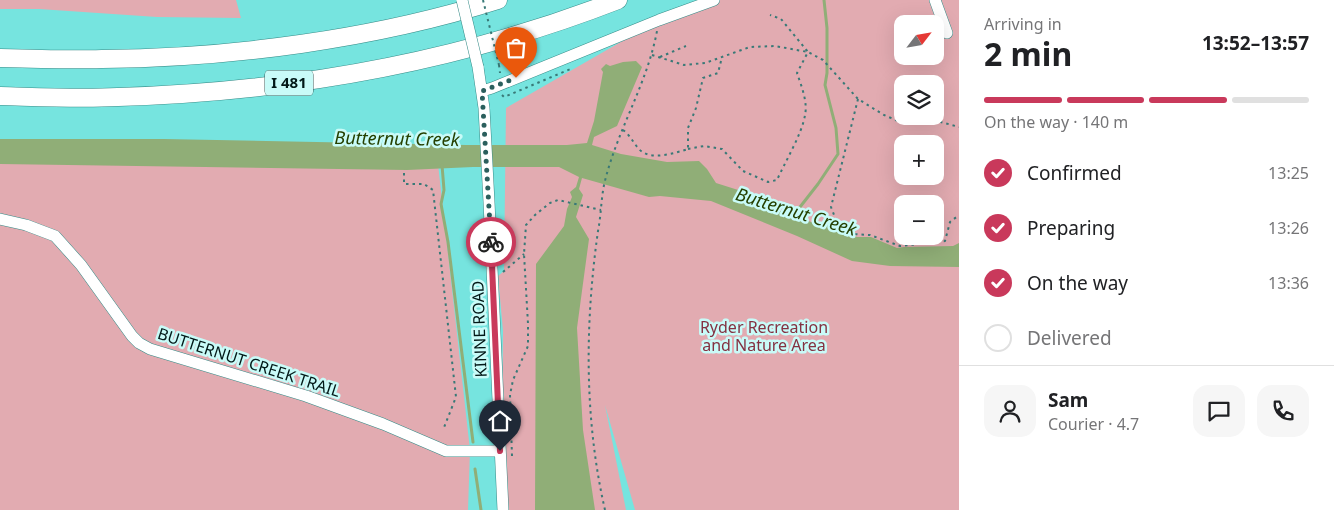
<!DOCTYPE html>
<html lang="en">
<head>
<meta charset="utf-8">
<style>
  :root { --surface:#fff; --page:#f6f6f6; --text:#202124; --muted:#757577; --line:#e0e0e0; --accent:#c9395b }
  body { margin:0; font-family:"Noto Sans",sans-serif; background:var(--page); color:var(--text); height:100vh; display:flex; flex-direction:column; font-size:19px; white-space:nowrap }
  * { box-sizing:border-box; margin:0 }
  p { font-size:16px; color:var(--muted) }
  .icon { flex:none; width:28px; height:28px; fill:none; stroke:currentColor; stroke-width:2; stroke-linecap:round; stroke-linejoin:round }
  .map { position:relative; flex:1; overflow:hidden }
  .details { display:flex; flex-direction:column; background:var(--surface); width:375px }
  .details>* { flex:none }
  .needle { width:32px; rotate:59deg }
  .buttons { position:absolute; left:894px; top:15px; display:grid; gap:10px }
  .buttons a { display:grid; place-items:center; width:50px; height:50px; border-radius:10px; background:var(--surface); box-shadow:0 5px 20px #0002; font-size:25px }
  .pin { position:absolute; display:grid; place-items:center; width:42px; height:42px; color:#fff; margin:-51px -21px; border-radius:50% 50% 50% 0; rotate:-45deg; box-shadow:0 0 5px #0007 }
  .pin .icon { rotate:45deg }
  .courier { position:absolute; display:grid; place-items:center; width:50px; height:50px; margin:-25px; border:4px solid #c9395b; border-radius:50%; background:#fff; color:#222; box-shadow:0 1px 6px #0007 }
  .summary em { font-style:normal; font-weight:700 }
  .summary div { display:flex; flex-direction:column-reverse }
  .summary { display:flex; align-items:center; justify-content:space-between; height:85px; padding:0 25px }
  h1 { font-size:32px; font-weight:700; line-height:38px }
  .bar { display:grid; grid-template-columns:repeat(4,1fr); gap:8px 5px; align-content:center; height:60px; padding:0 25px }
  .bar i { height:6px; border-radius:4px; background:var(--line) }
  .bar .on { background:var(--accent) }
  .bar p { grid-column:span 4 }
  .line { display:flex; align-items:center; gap:12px; padding:0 25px; border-top:1px solid var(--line) }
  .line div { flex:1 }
  .round { display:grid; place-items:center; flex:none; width:52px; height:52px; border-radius:15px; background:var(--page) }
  ol { padding:0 25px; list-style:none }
  li { display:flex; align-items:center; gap:15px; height:55px }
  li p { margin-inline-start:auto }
  li .icon { padding:5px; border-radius:50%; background:var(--accent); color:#fff; stroke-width:4 }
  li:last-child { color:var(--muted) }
  li i { width:28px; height:28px; border:2px solid var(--line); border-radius:50% }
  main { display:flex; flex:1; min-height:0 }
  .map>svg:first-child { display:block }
  .green { fill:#e2abb1; fill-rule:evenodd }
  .water { fill:#90ae77 }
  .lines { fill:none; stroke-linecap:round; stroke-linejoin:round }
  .stream { stroke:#90ae77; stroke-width:3 }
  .minor-casing { stroke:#358b87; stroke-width:12 }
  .highway-casing { stroke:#358b87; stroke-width:19 }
  .path { stroke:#397977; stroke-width:2; stroke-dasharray:2.5 4; stroke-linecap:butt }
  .minor { stroke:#fff; stroke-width:11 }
  .highway { stroke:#fff; stroke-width:18 }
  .minor-bridge-casing { stroke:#358b87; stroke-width:12; stroke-linecap:butt }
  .path-bridge { stroke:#397977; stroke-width:2; stroke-dasharray:2.5 4; stroke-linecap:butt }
  .minor-bridge { stroke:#fff; stroke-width:11 }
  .done { stroke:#2b5f5d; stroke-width:5; stroke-dasharray:0 9 }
  .route { stroke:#c9395b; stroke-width:6 }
  .labels { text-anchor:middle; stroke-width:5; stroke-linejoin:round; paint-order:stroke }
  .shield { fill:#c9fbf8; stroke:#3e5c5a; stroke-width:1 }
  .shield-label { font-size:15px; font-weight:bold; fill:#021817 }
  .park-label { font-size:16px; fill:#843141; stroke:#c9fbf8 }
  .street-label { font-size:16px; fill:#021817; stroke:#c9fbf8 }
  .water-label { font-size:18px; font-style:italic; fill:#254001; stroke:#c9fbf8 }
</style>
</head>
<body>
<main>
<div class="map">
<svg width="959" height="510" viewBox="0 0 959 510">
  <rect width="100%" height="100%" fill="#76e4df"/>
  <!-- green -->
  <path class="green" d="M 0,0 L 236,0 L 241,18 L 157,17 L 39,9 L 0,9 Z
    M 714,0 L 959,0 L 959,510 L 635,510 L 605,405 L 626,510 L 501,510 L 503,331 L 498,276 L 504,271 L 506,108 L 659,20 ZM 902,24 L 935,24 L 935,56 L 902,56 ZM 902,84 L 935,84 L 935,116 L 902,116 ZM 902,144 L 935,144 L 935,176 L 902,176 ZM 902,204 L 935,204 L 935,236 L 902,236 Z
    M 0,148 L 437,155 L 470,450 L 468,510 L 0,510 Z"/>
  <!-- water -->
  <path class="water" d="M 636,61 L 642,67 L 617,126 L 594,137 L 592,145 L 621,154 L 667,162 L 699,161 L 707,169 L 716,183 L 754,195 L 778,210 L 814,223 L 830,222 L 841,231 L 857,237 L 871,237 L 897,248 L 904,247 L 953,246 L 959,243 L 959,267 L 890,266 L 852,261 L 797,236 L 711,201 L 660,196 L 649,197 L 582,178 L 579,189 L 583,195 L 576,217 L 589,239 L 577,328 L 583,430 L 595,510 L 535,510 L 536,264 L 564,226 L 567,209 L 572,197 L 570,192 L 576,187 L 579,177 L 559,167 L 473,167 L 407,170 L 0,164 L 0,139 L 164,139 L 466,145 L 567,145 L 587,143 L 594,121 L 603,72 L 601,69 L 606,64 L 610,66 L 623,62 Z"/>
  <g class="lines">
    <!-- stream -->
    <path class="stream" d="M 442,165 L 444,190 L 441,204 L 448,242 L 473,442
      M 796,220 L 800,207 L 818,184 L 838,154 L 836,128 L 825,85 L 827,73 L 827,28 L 824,0
      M 475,469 L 481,510"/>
    <!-- minor casing -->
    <g class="minor-casing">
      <path id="minor" d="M 935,0 L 947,33
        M 478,67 L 484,108 L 489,202 L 503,510
        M 482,91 L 492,88 L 659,20 L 714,0
        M 0,219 L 26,225 L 55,236 L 81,265 L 132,336 L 139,343 L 150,349 L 306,396 L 383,424 L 446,451 L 500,451"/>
    </g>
    <!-- highway casing -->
    <g class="highway-casing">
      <path id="highway" d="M 0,58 C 34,59 68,60 102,59 C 231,58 375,39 498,0
        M 0,96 C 39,97 79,99 118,97 C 288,92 459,62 618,0"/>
    </g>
    <!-- path -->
    <path class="path" d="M 652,55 L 684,65 L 705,63 L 750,47 L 775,46 L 808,52 L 823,60 L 858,99 L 884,115 L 898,121 L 930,119 L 959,127
      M 660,57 L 686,46
      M 499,65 L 500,73
      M 502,95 L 504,97 L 573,68
      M 858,99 L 831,207 L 836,220 L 852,234 L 870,235 L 900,246 L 945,241 L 950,222 L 959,215
      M 623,130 C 630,135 633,142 638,148 C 649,162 675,153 688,149 L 688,128 L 696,108 L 703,78 L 718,73 L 722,57
      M 688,149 L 704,146 L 722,149 L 743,171 L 768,182 L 777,180 C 785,162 802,134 805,115 C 808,102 801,85 797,73 L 808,52 L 781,19 L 770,15
      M 404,173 L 404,184 L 424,184 L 433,190 L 456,397 L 443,430
      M 503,272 L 524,254
      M 512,456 L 510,395 L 513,380 L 528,346 L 528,324 L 524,254 L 526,225 L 535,215 L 550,203 L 558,200 L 601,210
      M 605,510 C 584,418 585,323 598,231 C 601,216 601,200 604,185 C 616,132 647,85 657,31"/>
    <!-- minor -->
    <use href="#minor" class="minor"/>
    <!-- highway -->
    <use href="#highway" class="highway"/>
    <!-- minor-bridge casing -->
    <g class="minor-bridge-casing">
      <path id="minor-bridge" d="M 462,0 L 478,67"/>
    </g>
    <!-- path-bridge -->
    <path class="path-bridge" d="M 483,0 L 499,65"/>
    <!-- minor-bridge -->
    <use href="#minor-bridge" class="minor-bridge"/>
  </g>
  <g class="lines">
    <!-- done -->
    <path class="done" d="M 491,242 L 482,91 L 516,78"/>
    <!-- route -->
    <path class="route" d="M 491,242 L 500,451"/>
  </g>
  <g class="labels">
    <!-- shield labels -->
    <rect class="shield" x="265" y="70.5" width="48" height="25" rx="4"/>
    <g class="shield-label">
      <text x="289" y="88">I 481</text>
    </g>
    <!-- park labels -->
    <g class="park-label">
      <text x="764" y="333">Ryder Recreation<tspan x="764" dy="18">and Nature Area</tspan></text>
    </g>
    <!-- street labels -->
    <g class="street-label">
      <text transform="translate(479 329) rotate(-92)" y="6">KINNE ROAD</text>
      <text transform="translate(249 362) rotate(18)" y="6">BUTTERNUT CREEK TRAIL</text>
    </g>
    <!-- water labels -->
    <g class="water-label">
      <text transform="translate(397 139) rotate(1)" y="6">Butternut Creek</text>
      <text transform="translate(796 212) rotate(17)" y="6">Butternut Creek</text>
    </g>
  </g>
</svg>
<div class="buttons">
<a><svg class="needle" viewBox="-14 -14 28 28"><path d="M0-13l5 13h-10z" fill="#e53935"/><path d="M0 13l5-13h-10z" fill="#757577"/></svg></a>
<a><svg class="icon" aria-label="layers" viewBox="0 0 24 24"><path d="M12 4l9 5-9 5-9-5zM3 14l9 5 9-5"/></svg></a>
<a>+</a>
<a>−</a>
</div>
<div class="pin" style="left:516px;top:78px;background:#ea580c"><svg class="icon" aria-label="bag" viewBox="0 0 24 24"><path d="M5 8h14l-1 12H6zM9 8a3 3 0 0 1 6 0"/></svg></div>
<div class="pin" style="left:500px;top:451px;background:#1f2937"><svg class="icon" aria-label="home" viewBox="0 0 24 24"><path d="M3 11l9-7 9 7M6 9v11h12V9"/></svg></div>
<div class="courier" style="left:491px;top:242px"><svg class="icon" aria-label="bike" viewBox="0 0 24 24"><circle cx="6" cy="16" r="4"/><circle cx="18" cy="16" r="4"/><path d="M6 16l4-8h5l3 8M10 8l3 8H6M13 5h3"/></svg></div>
</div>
<section class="details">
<div class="summary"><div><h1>2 min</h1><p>Arriving in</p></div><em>13:52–13:57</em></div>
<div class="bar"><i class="on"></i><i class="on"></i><i class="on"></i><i></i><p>On the way · 140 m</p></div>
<ol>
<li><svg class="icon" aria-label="check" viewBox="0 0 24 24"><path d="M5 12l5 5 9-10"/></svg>Confirmed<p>13:25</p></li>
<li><svg class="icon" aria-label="check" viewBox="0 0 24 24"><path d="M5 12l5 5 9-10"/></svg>Preparing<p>13:26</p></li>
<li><svg class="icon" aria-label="check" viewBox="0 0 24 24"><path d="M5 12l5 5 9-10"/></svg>On the way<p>13:36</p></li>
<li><i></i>Delivered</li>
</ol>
<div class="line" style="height:90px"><a class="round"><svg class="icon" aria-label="person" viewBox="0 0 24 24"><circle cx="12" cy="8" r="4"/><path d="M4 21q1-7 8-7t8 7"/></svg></a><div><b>Sam</b><p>Courier · 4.7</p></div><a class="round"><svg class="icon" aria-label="chat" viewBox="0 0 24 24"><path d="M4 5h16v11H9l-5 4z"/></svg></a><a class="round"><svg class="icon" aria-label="phone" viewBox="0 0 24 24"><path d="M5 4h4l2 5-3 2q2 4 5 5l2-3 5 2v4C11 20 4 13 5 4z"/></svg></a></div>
</section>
</main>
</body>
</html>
